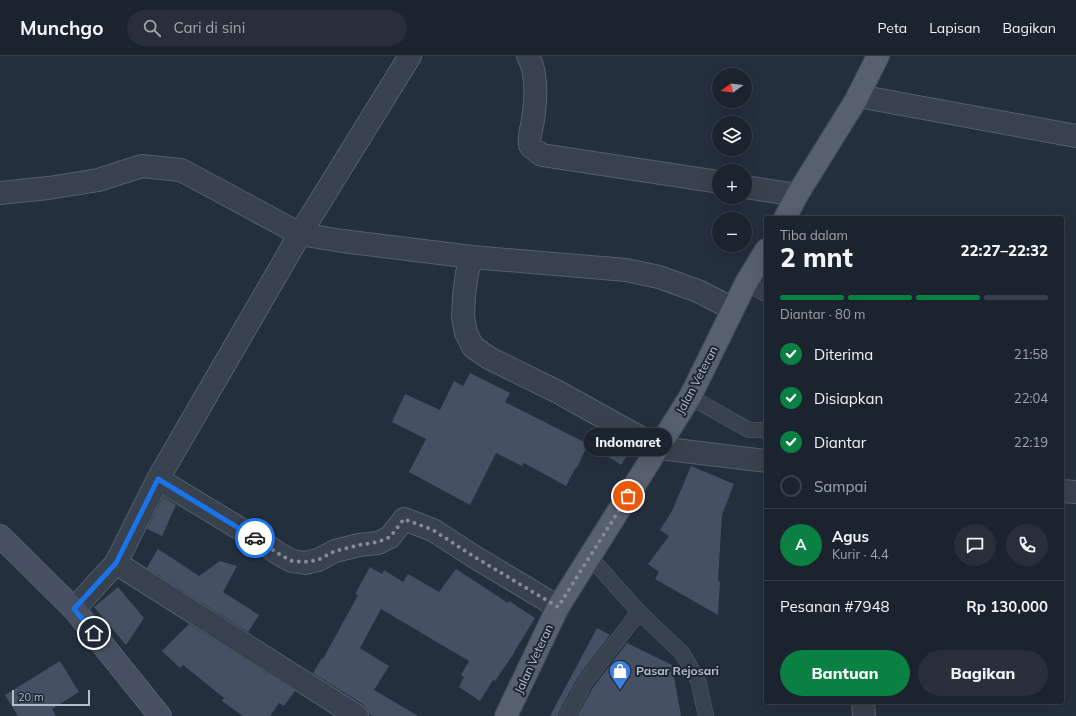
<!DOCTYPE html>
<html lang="id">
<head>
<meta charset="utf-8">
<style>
  :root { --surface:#1b232e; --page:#282f3a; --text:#f1f3f6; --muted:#a0a4aa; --line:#39404a; --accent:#0b8043 }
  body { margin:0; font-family:Mulish,sans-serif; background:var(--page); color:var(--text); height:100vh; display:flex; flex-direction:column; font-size:15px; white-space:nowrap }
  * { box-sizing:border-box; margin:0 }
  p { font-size:13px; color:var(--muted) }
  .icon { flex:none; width:22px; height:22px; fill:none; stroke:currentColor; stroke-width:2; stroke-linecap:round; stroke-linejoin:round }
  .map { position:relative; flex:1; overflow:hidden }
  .drawer { position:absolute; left:764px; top:160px; width:300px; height:488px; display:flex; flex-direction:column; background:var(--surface); border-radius:4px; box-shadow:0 4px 16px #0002,0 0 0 1px var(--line) }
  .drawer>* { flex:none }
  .needle { width:26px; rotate:255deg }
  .buttons { position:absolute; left:712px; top:12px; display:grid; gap:8px }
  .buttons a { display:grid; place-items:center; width:40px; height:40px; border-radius:50%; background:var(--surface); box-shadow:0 4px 16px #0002,0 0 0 1px var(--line); font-size:20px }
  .scale { position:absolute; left:12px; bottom:10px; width:78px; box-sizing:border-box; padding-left:4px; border:2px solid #b4bcc9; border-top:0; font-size:11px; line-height:14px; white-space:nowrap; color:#b4bcc9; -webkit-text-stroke:3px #1d2633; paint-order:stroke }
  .pin { position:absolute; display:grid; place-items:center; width:34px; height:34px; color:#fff; margin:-17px; border:2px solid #fff; border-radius:50%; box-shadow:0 1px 4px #0007 }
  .courier { position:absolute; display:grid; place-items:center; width:40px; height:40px; margin:-20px; border:3px solid #1a73e8; border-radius:50%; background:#fff; color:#222; box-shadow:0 1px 5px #0007 }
  .bubble { position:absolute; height:28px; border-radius:14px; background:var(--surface); box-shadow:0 4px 16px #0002,0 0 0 1px var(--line); font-size:13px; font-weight:800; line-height:28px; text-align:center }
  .head em { font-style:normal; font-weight:800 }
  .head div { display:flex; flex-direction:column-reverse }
  .head { display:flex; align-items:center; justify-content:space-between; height:68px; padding:0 16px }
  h1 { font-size:26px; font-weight:800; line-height:30px }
  .bar { display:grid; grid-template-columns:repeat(4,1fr); gap:6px 4px; align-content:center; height:48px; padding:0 16px }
  .bar i { height:5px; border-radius:3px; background:var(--line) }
  .bar .on { background:var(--accent) }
  .bar p { grid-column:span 4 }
  .line { display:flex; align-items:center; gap:10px; padding:0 16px; border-top:1px solid var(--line) }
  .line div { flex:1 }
  .round { display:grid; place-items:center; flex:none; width:42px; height:42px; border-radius:21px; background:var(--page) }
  ol { padding:0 16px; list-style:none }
  li { display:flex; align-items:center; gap:12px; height:44px }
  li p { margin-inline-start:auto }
  li .icon { padding:4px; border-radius:50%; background:var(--accent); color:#fff; stroke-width:4 }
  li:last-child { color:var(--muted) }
  li i { width:22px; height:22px; border:2px solid var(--line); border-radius:50% }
  .cta { display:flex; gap:8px; margin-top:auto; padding:8px 16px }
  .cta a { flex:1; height:46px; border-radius:24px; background:var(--accent); color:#fff; font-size:16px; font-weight:800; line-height:46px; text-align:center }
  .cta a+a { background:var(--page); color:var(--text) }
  header { display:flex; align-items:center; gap:24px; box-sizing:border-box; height:56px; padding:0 20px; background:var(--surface); border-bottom:1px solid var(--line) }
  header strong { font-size:19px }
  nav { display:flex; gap:22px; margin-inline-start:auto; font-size:14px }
  .search { width:280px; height:36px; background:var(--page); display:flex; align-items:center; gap:10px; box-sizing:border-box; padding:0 14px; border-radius:22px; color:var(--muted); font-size:15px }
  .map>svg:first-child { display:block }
  .building { fill:#455162 }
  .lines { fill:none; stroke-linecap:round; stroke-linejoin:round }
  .lane-casing { stroke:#565f6c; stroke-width:16 }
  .street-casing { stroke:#565f6c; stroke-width:24 }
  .secondary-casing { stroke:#565f6c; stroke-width:24 }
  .primary-casing { stroke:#414a57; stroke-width:24 }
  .lane { stroke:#38414e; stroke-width:15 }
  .street { stroke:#38414e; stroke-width:22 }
  .secondary { stroke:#465061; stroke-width:22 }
  .primary { stroke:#56606e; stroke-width:22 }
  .done { stroke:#828b98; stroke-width:4; stroke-dasharray:0 7.2 }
  .route { stroke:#1a73e8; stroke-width:5 }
  .labels { text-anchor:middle; stroke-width:4; stroke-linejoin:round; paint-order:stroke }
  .street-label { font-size:12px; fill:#b4bcc9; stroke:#1d2633 }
  .poi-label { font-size:12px; font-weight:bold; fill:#b4bcc9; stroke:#1d2633; text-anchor:start }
</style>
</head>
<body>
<header>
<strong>Munchgo</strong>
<div class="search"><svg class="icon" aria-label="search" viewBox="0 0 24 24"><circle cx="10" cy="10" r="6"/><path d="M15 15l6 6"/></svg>Cari di sini</div>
<nav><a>Peta</a><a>Lapisan</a><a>Bagikan</a></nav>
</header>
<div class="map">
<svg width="1076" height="660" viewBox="0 0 1076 660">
  <rect width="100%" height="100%" fill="#242f3e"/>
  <!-- building -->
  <path class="building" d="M 470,317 L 510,337 L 505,346 L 588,388 L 577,412 L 576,411 L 566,430 L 524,407 L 522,410 L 496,397 L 470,449 L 409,416 L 426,383 L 392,366 L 405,338 L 440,354 L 454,325 L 463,330 Z
    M 611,380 L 632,392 L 621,409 L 601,396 Z
    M 691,410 L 734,428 L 722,459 L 718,524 L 720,526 L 718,559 L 655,523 L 659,516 L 648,508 L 669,480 L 660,474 L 672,455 Z
    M 163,441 L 176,449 L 162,480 L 147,473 Z
    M 158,493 L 199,520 L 220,505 L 237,510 L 223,536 L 259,559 L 248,576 L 147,512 Z
    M 370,511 L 382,518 L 384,514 L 403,526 L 408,518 L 439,536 L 456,513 L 508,547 L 509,545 L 535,562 L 514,596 L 514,597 L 495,625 L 493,624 L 480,645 L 459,631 L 464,621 L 461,619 L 469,605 L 381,553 L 360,592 L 389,610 L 374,634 L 418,660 L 373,660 L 369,658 L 368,654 L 364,649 L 313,617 L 322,602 L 323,603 L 358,539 L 355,538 Z
    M 118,531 L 144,562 L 126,589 L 94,551 Z
    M 189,568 L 295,635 L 284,650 L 279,647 L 270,660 L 243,660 L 222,645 L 224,642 L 183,609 L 180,612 L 162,595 Z
    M 597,572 L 610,579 L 578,621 L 559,656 L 558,660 L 550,660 Z
    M 627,587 L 672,609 L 681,660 L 577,660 L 594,630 Z
    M 60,605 L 79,636 L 52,653 L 56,660 L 18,660 L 5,639 Z"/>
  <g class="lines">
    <!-- lane casing -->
    <g class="lane-casing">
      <path id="lane" d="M 746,227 L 766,238
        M 690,341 L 749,374 L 766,374
        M 590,501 L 639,556 L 682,597 L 698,624 L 706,660
        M 567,660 L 586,625 L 639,556"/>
    </g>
    <!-- street casing -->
    <g class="street-casing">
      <path id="street" d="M 528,0 C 538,18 536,44 533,64 C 532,71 528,82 530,89 C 532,93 538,96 542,99 L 719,126
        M 858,40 L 1076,80
        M 745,131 L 797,139
        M 0,137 L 48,132 L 74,128 L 98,124 L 142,110 L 181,114 L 300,178 L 342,185 L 472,201 L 626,214 L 659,221 L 698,235 L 733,253
        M 472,201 L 467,217 L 464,239 L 463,261 L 466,277 L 473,291 L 489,302 L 558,336 L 659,392 L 766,405
        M 158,423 L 265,488 L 279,498 L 292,505 L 305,507 L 318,504 L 335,495 L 359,489 L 378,487 L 390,481 L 404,463 L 433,474 L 473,500 L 558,551
        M 1062,435 L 1076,436
        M 116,507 L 357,660
        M 74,553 L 116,507 L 158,423 L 300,178 L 410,0
        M 863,646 L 864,660"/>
    </g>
    <!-- secondary casing -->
    <g class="secondary-casing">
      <path id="secondary" d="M 0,480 L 74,553 L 160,660"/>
    </g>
    <!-- primary casing -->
    <g class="primary-casing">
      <path id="primary" d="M 785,162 L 797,139 L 856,44 L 878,0
        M 506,660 L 558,551 L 690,341 L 746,227 L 766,194"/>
    </g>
    <!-- lane -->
    <use href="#lane" class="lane"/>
    <!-- street -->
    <use href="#street" class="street"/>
    <!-- secondary -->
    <use href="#secondary" class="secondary"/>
    <!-- primary -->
    <use href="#primary" class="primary"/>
  </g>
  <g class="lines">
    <!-- done -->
    <path class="done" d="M 255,482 L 279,498 L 292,505 L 305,506 L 318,504 L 335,495 L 359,489 L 378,486 L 390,481 L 404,463 L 433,474 L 473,500 L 558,551 L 628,440"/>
    <!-- route -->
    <path class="route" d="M 94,577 L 74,553 L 116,507 L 158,423 L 255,482"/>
  </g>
  <!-- icons -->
  <defs>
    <g id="shop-pin" transform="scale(1.15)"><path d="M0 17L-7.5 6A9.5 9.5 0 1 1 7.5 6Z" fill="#3f7fe0" stroke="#1d2633"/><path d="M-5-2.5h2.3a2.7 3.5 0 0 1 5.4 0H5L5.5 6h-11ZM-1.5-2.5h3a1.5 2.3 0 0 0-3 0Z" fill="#fff"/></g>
  </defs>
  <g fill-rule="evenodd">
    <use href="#shop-pin" x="620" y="615"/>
  </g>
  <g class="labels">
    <!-- street labels -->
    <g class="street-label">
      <text transform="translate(697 324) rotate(-62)" y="4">Jalan Veteran</text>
      <text transform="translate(534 603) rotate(-65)" y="4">Jalan Veteran</text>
    </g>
    <!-- poi labels -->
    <g class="poi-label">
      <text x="636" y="619">Pasar Rejosari</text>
    </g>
  </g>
</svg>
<div class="buttons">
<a><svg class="needle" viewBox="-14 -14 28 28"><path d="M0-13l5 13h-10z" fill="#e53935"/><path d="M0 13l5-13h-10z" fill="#a0a4aa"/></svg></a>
<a><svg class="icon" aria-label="layers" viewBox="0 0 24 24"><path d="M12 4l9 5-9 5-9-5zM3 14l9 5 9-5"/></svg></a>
<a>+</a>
<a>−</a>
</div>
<div class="scale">20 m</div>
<div class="pin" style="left:628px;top:440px;background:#ea580c"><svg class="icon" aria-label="bag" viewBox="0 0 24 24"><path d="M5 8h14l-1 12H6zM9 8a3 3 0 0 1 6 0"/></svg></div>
<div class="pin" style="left:94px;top:577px;background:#1f2937"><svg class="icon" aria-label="home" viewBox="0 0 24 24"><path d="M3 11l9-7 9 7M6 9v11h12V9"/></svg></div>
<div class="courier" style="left:255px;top:482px"><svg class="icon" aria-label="car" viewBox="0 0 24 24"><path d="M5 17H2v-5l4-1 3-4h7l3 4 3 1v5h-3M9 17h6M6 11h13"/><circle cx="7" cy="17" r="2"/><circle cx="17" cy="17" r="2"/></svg></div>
<div class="bubble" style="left:584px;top:372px;width:88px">Indomaret</div>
<section class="drawer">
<div class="head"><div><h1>2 mnt</h1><p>Tiba dalam</p></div><em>22:27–22:32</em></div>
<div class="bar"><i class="on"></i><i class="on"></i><i class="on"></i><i></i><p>Diantar · 80 m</p></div>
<ol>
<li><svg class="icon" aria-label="check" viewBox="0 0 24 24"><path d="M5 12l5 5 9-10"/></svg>Diterima<p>21:58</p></li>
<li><svg class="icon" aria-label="check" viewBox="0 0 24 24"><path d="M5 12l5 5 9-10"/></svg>Disiapkan<p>22:04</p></li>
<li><svg class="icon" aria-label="check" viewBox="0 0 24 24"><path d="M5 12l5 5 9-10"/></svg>Diantar<p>22:19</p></li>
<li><i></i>Sampai</li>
</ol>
<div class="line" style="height:72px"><b class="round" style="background:var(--accent);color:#fff">A</b><div><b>Agus</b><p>Kurir · 4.4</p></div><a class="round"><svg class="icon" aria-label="chat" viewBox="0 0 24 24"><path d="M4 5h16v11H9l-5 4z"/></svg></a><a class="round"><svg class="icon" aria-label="phone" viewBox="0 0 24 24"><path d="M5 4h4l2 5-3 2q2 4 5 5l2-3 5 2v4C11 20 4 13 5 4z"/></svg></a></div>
<div class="line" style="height:52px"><div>Pesanan #7948</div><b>Rp 130,000</b></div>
<div class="cta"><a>Bantuan</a><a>Bagikan</a></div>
</section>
</div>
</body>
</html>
